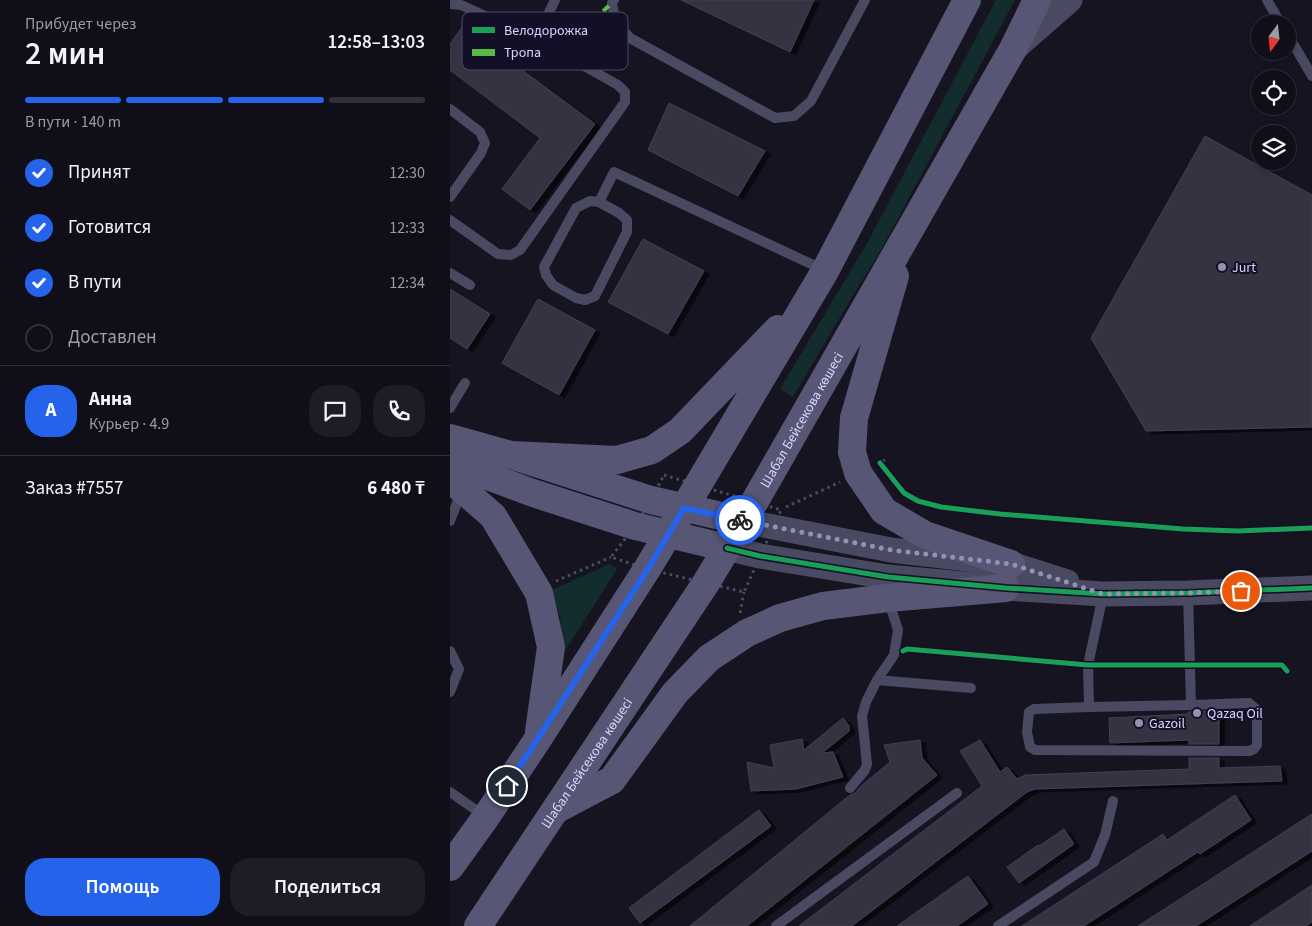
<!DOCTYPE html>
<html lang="ru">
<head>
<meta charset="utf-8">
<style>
  :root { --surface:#100f19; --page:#1e1d26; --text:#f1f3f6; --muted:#9c9ca2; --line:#302f38; --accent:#2563eb }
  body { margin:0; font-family:"Source Sans 3",sans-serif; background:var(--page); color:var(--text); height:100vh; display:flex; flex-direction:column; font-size:19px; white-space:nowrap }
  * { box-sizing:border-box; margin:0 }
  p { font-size:16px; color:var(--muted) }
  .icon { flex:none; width:28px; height:28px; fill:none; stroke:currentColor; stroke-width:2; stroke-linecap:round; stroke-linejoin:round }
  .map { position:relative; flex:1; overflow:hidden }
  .side { display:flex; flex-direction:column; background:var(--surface); width:450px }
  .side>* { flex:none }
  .needle { width:32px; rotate:195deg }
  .tools { position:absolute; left:801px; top:15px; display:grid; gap:10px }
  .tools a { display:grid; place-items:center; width:45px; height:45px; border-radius:50%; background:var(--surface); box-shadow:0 2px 8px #0003,0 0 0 1px var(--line); font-size:25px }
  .pin { position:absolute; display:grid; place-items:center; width:42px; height:42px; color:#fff; margin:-21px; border:2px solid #fff; border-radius:50%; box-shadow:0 1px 5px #0007 }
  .courier { position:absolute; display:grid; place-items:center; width:50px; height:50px; margin:-25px; border:4px solid #2563eb; border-radius:50%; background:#fff; color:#222; box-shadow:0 1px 6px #0007 }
  .head em { font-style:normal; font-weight:600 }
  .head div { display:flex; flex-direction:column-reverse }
  .head { display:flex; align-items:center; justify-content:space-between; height:85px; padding:0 25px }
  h1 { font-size:32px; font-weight:600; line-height:38px }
  .bar { display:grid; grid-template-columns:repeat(4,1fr); gap:8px 5px; align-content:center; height:60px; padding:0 25px }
  .bar i { height:6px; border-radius:4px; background:var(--line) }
  .bar .active { background:var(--accent) }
  .bar p { grid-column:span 4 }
  .line { display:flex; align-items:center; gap:12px; padding:0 25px; border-top:1px solid var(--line) }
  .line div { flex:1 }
  .round { display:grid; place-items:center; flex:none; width:52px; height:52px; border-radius:20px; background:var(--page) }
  ol { padding:0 25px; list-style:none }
  li { display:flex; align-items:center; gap:15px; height:55px }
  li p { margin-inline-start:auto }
  li .icon { padding:5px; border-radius:50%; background:var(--accent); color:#fff; stroke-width:4 }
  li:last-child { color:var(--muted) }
  li i { width:28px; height:28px; border:2px solid var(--line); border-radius:50% }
  .primary-button { display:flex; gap:10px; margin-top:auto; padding:10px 25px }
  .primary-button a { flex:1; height:58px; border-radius:20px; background:var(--accent); color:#fff; font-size:20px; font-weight:600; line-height:58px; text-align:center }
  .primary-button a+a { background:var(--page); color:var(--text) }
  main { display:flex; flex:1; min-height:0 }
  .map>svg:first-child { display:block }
  .green { fill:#132c2d }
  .building { fill:#343243; stroke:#433f54; filter:url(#shadow) }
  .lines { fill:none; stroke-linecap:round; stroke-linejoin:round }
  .path { stroke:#44505f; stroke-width:3; stroke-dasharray:2.5 4; stroke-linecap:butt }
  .service { stroke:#4a4962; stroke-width:10 }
  .tertiary { stroke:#4a4962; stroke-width:25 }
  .secondary { stroke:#575674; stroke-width:28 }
  .quiet { stroke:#58b947; stroke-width:4; stroke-dasharray:8 4; stroke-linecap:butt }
  .cycleway-casing { stroke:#130f26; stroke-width:8 }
  .cycleway { stroke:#1a9f57; stroke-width:5 }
  .done { stroke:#9591b1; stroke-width:5; stroke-dasharray:0 9 }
  .route { stroke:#2563eb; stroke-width:6 }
  .poi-dot { fill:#9591b1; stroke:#130f26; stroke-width:2 }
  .labels { text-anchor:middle; stroke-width:4; stroke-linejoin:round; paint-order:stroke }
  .poi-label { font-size:14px; fill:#d9d4ff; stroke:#130f26; text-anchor:start }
  .street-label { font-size:14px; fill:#d9d4ff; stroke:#130f26 }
  .key { fill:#130f26; stroke:#4e4a67; stroke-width:1 }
  .key-label { font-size:14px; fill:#d9d4ff }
</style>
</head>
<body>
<main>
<section class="side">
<div class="head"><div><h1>2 мин</h1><p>Прибудет через</p></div><em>12:58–13:03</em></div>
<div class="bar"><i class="active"></i><i class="active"></i><i class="active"></i><i></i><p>В пути · 140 m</p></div>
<ol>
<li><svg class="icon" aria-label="check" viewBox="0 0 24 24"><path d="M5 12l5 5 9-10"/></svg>Принят<p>12:30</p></li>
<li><svg class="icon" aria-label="check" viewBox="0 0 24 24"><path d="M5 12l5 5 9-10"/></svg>Готовится<p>12:33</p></li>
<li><svg class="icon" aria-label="check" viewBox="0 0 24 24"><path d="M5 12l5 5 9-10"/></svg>В пути<p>12:34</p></li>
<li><i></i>Доставлен</li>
</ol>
<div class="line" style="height:90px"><b class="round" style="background:var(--accent);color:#fff">А</b><div><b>Анна</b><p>Курьер · 4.9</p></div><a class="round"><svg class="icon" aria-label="chat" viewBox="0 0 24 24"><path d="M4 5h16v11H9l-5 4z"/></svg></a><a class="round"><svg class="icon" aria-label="phone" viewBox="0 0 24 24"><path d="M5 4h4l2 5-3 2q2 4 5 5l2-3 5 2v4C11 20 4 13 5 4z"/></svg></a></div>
<div class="line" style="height:65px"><div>Заказ #7557</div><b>6 480 ₸</b></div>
<div class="primary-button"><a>Помощь</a><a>Поделиться</a></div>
</section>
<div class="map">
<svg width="862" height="926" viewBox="0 0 862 926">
  <defs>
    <filter id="shadow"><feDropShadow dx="5.5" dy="3" stdDeviation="0" flood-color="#0009"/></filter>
  </defs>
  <rect width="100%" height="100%" fill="#161421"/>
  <!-- green -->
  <path class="green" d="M 546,0 L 565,0 L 430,252 L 408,287 L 343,397 L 330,389 L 416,245 Z
    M 160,564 L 167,569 L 115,651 L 110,618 L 102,590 Z"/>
  <!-- building -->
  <path class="building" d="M 231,0 L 364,0 L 340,52 Z
    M 13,26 L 145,124 L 80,210 L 52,189 L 90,138 L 0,70 L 0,44 Z
    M 219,103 L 315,151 L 288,196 L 198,150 Z
    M 755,136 L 862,195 L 862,427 L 696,431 L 641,338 Z
    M 193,239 L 254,271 L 218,334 L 158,302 Z
    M 0,289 L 40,314 L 17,349 L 0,338 Z
    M 88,299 L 145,330 L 109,395 L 52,363 Z
    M 769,711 L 769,744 L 739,744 L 739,740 L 660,743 L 659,718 L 738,714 L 738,712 Z
    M 393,718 L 399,726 L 399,731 L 372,753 L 383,752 L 393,777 L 346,789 L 301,791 L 297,762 L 324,768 L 320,745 L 352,739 L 354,750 Z
    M 470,740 L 472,758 L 487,775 L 297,926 L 240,926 L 400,795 L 405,793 L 411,786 L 440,762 L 434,745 Z
    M 530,740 L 550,772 L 557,767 L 567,779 L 575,775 L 739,769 L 739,758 L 769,758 L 769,768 L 830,766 L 832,781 L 585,789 L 577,792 L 402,926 L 349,926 L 532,786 L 510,751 Z
    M 785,795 L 801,820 L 750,854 L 748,852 L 634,926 L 572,926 L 713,834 L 717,840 Z
    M 309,810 L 321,826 L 190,923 L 179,908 Z
    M 862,814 L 862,851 L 746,926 L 688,926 Z
    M 614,829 L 624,844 L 569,883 L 557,867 L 588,845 L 589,846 Z
    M 518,876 L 538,904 L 507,926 L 447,926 Z
    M 862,885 L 862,922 L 856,926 L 800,926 Z"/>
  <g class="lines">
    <!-- path -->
    <path class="path" d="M 163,68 L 173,50
      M 427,464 L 437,459
      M 214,475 L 331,510 L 294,592 L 197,569 L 161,557 L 185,526 L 201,500 Z
      M 336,507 L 390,482
      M 106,581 L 161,557
      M 290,613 L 294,592"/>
    <!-- service -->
    <path class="service" d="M 164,0 L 162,3 L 166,23 L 180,38 L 325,118 L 344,116 L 361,101 L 415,0
      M 817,0 L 831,24
      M 0,4 L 11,5 L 86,39 L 105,0
      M 838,35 L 862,76
      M 0,109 L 30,132 L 35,143 L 31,153 L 0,197
      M 149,202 L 140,201 L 126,208 L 94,267 L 96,275 L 103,285 L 126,298 L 135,300 L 145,296 L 177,232 L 177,220 L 169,213 L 149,202 L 164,172 L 374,270
      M 0,220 L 48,254 L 61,255 L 70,250 L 175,102 L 175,92 L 168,85 L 86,39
      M 0,273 L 20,285
      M 0,408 L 15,383
      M 0,521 L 12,490
      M 653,595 L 638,665 L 639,707 L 741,705 L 738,593
      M 0,651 L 9,669 L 0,692
      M 427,680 L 521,688
      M 639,707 L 584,709 L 579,712 L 577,732 L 580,747 L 585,750 L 799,751 L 804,749 L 807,745 L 807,712 L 805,708 L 799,703 L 741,705
      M 400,788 L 415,770 L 417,764 L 412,716 L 416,702 L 427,680 L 444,655 L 448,630 L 438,599
      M 0,792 L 36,817
      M 326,926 L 507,793
      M 548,926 L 644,862 L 655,835 L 663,801"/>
    <!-- tertiary -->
    <path class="tertiary" d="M 565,48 L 620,0
      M 293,521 L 441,550 L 561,564 L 617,582
      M 277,548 L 310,556 L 438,577 L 556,588 L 653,594 L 738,593 L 862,588"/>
    <!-- secondary -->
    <g class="secondary">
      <path d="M 445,276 L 404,418 L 402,452 L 408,473 L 434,511 L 475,535 L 561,564"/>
      <path d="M 0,438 L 61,455 L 201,500 L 293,521"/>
      <path d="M 61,455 L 167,460 L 202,450 L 230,431 L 328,329"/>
      <path d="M 0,462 L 83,493 L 185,526 L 277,548"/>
      <path d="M 0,480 L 12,489 L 43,516 L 89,593 L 101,647 L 89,731"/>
      <path d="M 107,809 L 162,780 L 225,693 L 259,658 L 297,633 L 330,618 L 373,606 L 438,598 L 556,588"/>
      <path d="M 0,867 L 36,817 L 88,739 L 197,569 L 248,485 L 375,271 L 517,0"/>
      <path id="s1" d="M 28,926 L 256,583 L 305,501 L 563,49 L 587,0"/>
    </g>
    <!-- quiet -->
    <path class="quiet" d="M 109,52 L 162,3"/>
    <!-- cycleway casing -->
    <g class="cycleway-casing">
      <path id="cycleway" d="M 430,463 L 454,493 L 468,501 L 491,507 L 550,514 L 733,529 L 788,531 L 862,528
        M 277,548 L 310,556 L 438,577 L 556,588 L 653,594 L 738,593 L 862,588
        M 453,651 L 457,649 L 638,665 L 832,665 L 837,671"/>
    </g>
    <!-- cycleway -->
    <use href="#cycleway" class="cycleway"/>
  </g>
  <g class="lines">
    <!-- done -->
    <path class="done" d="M 290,520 L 441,550 L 561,564 L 653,594 L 738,593 L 791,591"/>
    <!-- route -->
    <path class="route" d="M 57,786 L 198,569 L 234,508 L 290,520"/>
  </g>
  <!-- markers -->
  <g class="poi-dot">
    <circle cx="772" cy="267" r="5"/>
    <circle cx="747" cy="713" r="5"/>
    <circle cx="689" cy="723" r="5"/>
  </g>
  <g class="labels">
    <!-- poi labels -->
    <g class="poi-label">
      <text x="782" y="272">Jurt</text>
      <text x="757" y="718">Qazaq Oil</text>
      <text x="699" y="728">Gazoil</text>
    </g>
    <!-- street labels -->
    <g class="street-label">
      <text dy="5" stroke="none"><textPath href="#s1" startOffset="601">Шабал Бейсекова көшесі</textPath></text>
      <text dy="5" stroke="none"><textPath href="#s1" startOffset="196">Шабал Бейсекова көшесі</textPath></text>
    </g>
  </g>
  <!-- legend -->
  <rect x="12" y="12" width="166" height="58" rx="8" class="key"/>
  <rect x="22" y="27" width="23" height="6" fill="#1a9f57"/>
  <rect x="22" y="49" width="23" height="7" fill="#58b947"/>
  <g class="key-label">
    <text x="54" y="35">Велодорожка</text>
    <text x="54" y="57">Тропа</text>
  </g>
</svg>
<div class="tools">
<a><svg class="needle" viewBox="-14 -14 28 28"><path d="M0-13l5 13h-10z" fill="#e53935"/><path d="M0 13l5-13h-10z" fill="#9c9ca2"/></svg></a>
<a><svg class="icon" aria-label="locate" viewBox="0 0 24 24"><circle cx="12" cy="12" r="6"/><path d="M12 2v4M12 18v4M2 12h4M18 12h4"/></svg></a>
<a><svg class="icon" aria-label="layers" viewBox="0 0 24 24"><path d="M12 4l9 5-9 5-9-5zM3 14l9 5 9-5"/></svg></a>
</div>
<div class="pin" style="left:791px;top:591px;background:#ea580c"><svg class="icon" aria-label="bag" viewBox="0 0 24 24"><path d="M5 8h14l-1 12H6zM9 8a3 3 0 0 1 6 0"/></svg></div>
<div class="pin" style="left:57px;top:786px;background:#1f2937"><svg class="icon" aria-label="home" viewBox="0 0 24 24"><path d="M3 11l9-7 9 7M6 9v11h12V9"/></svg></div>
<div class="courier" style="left:290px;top:520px"><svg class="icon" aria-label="bike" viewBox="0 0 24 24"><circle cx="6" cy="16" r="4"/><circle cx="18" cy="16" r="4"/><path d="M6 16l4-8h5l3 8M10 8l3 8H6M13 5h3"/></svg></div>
</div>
</main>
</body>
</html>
